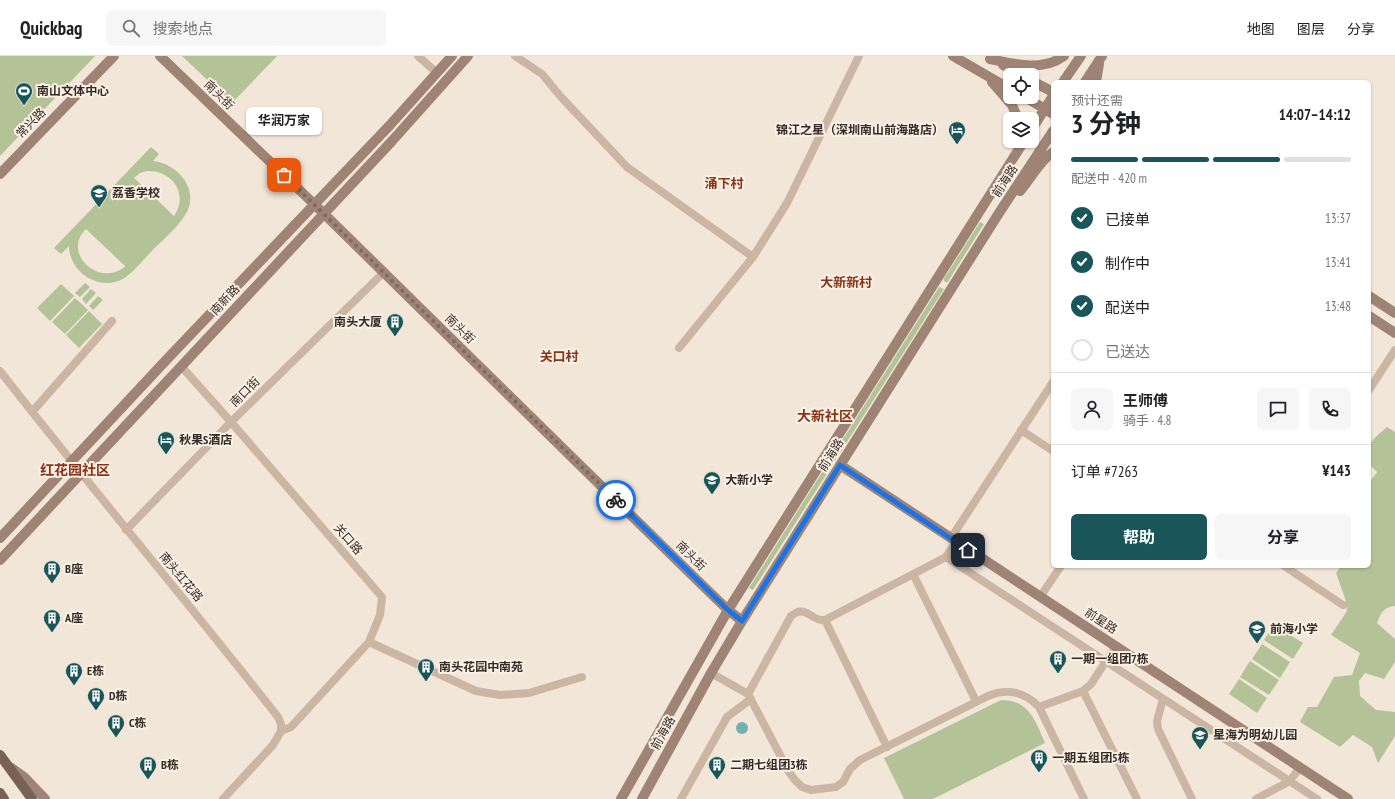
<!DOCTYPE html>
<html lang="zh">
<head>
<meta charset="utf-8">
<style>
  :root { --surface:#fff; --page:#f6f6f6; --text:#202124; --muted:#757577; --line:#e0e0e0; --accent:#195559 }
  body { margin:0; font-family:"PT Sans Narrow","Noto Sans SC",sans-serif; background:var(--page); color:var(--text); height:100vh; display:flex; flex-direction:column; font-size:15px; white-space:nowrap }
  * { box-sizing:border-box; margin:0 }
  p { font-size:13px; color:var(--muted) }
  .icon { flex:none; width:22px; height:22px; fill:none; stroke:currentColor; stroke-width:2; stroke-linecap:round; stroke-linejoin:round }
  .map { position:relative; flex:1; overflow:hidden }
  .drawer { position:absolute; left:1051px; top:24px; width:320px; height:488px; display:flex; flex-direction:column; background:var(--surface); border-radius:6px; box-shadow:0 1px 3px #0004 }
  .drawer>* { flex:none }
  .controls { position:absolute; left:1003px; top:12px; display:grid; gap:8px }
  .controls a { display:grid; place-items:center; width:36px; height:36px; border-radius:6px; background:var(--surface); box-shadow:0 1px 3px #0004; font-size:20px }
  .pin { position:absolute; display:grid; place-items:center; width:34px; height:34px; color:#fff; margin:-17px; border-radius:8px; box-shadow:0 2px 6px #0006 }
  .courier { position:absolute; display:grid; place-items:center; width:40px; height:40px; margin:-20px; border:3px solid #1a73e8; border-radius:50%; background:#fff; color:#222; box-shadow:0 1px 5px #0007 }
  .bubble { position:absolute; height:28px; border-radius:6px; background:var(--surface); box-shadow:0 1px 3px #0004; font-size:13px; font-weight:700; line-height:28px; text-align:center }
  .headline em { font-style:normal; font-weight:700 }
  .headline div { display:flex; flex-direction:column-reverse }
  .headline { display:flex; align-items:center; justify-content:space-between; height:68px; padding:0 20px }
  h1 { font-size:26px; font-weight:700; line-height:30px }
  .bar { display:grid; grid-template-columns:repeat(4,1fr); gap:6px 4px; align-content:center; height:48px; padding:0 20px }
  .bar i { height:5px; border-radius:3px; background:var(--line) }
  .bar .current { background:var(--accent) }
  .bar p { grid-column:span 4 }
  .line { display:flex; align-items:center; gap:10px; padding:0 20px; border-top:1px solid var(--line) }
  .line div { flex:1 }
  .round { display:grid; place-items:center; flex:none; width:42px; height:42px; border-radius:6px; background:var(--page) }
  ol { padding:0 20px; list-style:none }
  li { display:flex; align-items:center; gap:12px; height:44px }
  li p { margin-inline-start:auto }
  li .icon { padding:4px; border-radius:50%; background:var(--accent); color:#fff; stroke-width:4 }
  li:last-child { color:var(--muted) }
  li i { width:22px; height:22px; border:2px solid var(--line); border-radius:50% }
  .button { display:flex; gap:8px; margin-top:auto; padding:8px 20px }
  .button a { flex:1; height:46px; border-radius:6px; background:var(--accent); color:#fff; font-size:16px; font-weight:700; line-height:46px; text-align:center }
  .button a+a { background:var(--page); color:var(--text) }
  header { display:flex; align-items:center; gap:24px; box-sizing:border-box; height:56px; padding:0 20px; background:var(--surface); border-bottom:1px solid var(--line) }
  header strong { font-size:19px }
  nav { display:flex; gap:22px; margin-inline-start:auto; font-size:14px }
  .search { width:280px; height:36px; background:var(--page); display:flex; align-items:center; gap:10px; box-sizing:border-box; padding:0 14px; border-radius:6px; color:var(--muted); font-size:15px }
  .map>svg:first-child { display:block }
  .green { fill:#b4c297; fill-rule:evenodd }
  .water { fill:#75afb1 }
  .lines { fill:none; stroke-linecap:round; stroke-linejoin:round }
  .street { stroke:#cbb5a3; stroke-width:8 }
  .secondary { stroke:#9f8475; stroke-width:10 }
  .primary { stroke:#796156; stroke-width:10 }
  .done { stroke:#786c64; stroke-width:4; stroke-dasharray:0 7.2 }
  .route { stroke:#1a73e8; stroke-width:5 }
  .labels { text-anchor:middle; stroke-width:4; stroke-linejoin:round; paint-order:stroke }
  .poi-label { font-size:12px; font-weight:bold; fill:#362b26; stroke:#faf0e4; text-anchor:start }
  .street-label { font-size:12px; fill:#362b26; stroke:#faf0e4 }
  .neighbourhood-label { font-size:13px; font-weight:bold; fill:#89341a; stroke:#faf0e4 }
  .quarter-label { font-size:14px; font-weight:bold; fill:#89341a; stroke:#faf0e4 }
</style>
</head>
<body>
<header>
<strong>Quickbag</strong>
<div class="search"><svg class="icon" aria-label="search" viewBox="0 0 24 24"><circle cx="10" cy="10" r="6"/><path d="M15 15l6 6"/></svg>搜索地点</div>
<nav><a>地图</a><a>图层</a><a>分享</a></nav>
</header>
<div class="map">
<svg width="1395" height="743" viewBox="0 0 1395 743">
  <rect width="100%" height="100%" fill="#f2e6d8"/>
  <!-- green -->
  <path class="green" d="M 0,0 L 95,0 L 0,100 Z
    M 182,0 L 277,0 L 232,47 Z
    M 151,91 L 159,98 L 153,105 C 174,107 196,128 189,151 C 184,167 161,185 150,197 C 142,205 135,214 126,221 C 123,223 119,225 115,226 C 104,229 92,225 84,219 C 75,212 69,201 69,190 L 61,198 L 54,192 ZM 147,115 C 173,114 189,139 174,160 L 134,122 L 140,117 ZM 86,173 L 125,210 L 125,211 C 97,232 62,196 86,173 Z
    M 980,166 L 984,168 L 947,227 L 943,224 Z
    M 85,227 L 90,231 L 80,241 L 75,237 Z
    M 61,228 L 74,240 L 50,265 L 37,252 Z
    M 939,231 L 944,233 L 753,534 L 749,532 Z
    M 91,233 L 96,237 L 86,248 L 82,243 Z
    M 98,240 L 103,244 L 93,254 L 89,250 Z
    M 75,242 L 88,254 L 65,278 L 52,266 Z
    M 89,255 L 102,268 L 79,292 L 66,279 Z
    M 1387,371 L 1395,376 L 1395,550 C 1383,551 1381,557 1377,567 L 1395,583 L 1395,606 L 1384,623 L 1365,617 L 1359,625 L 1360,640 L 1376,654 L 1395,656 L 1395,680 L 1378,707 L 1372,691 L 1353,679 L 1340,691 L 1300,666 L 1308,651 L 1317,651 L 1334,621 L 1352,619 L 1360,597 L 1331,579 L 1347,555 L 1345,542 L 1336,517 L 1341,510 L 1369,510 L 1369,427 L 1377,416 L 1369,408 C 1369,384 1369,387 1387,371 Z
    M 1274,569 L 1303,587 L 1293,603 L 1264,584 Z
    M 1262,588 L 1290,606 L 1280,622 L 1252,603 Z
    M 1250,605 L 1279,624 L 1269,639 L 1240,621 Z
    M 1239,623 L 1267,642 L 1257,657 L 1229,638 Z
    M 1001,644 C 1029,644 1035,664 1045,687 L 933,743 L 904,743 L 884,702 Z"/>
  <!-- water -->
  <path class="water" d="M736 672a6 6 0 1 1 12 0a6 6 0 1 1-12 0Z"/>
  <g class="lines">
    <!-- street -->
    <path class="street" d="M 418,0 L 437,17
      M 515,0 L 542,18 L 561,41 L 627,111 L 753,201
      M 679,292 L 753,201 L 787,147 L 859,0
      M 181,310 L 231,366 L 382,541 L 380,559 L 369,586 L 291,671 L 281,675
      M 0,315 C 91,432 187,545 278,661 L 281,668 L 281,675 L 273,689 L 223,743
      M 1369,334 L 1395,294
      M 32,356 L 112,265
      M 1021,374 L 1053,395
      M 126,474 L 231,366 L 384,216
      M 951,482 L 1053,326
      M 946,501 L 1317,743
      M 1284,510 L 1343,549
      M 913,518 L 976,645
      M 1040,541 L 1061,510
      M 825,564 L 887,691
      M 369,586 L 476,635 L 500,639 L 529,637 L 582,621
      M 711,617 L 748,638 L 789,716 L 794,723 L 802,731 L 811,734 L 836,731 L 843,726 L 850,713 L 860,704 L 988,640 C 1007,632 1025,636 1039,651 L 1084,743
      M 1083,635 L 1091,628 L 1116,590
      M 748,638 L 791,560 C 806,547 811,566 825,564 L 946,501 L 956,486
      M 1163,643 L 1157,665 L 1158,673 L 1192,743
      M 1039,651 L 1083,635 L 1137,743
      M 681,743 L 727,661 L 751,643
      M 1256,743 L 1290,725 L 1300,711"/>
    <!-- secondary -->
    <path class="secondary" d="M 160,0 L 314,148 L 696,523 L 728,554 L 742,565
      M 953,0 L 1010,33
      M 990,3 C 1014,8 1042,16 1064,0
      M 1003,9 L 1021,19
      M 1032,25 L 1053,36
      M 992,26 L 1012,49 L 1018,63
      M 1063,26 L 1081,0
      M 1085,26 L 1102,0
      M 1096,26 L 1099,8
      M 1025,41 L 1053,58
      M 1032,73 L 1053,40
      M 0,118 L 114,0
      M 1020,135 C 1031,123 1039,105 1053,96
      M 1369,240 L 1395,257
      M 1369,260 L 1395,277
      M 840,409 L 1348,743
      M 0,482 L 170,300 L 390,69 L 452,0
      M 0,504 L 392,85 L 468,0
      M 10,711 L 24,721 L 45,743
      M 621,743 L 728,554 L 1024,85
      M 642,743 L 711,617 L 742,565 L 999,157 L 1053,75"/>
    <!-- primary -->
    <path class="primary" d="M 0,699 L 32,743
      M 0,737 L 4,743"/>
  </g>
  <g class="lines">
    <!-- done -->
    <path class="done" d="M 284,119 L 616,444"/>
    <!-- route -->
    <path class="route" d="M 616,444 L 728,554 L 742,565 L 840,409 L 968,494"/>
  </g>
  <!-- icons -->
  <defs>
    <g id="stadium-pin" transform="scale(0.9)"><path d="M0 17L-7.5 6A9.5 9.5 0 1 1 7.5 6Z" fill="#195559" stroke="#faf0e4"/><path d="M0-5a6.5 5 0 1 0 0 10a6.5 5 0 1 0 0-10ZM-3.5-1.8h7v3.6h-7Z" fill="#fff"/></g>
    <g id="hotel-pin" transform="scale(0.9)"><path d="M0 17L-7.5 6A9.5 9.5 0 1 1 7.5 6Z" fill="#195559" stroke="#faf0e4"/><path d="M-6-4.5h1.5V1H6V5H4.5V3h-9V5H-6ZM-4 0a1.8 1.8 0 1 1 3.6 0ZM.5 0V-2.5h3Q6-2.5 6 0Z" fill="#fff"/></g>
    <g id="school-pin" transform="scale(0.9)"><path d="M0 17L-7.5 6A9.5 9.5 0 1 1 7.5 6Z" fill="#195559" stroke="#faf0e4"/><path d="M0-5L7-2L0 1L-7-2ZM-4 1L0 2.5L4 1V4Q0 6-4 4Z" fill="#fff"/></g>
    <g id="building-pin" transform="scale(0.9)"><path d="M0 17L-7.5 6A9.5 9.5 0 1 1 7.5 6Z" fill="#195559" stroke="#faf0e4"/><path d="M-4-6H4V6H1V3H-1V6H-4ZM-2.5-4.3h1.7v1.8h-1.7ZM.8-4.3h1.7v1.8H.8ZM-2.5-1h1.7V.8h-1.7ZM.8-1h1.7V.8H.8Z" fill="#fff"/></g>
  </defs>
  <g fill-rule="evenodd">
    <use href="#stadium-pin" x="24" y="35"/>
    <use href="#hotel-pin" x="957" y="74"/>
    <use href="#school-pin" x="99" y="137"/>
    <use href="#building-pin" x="395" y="266"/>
    <use href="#hotel-pin" x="166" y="384"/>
    <use href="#school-pin" x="712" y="424"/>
    <use href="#building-pin" x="52" y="513"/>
    <use href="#building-pin" x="52" y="562"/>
    <use href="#school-pin" x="1257" y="573"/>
    <use href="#building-pin" x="1058" y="603"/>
    <use href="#building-pin" x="426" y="611"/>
    <use href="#building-pin" x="74" y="615"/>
    <use href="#building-pin" x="96" y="640"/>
    <use href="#building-pin" x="116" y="667"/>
    <use href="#school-pin" x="1200" y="679"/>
    <use href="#building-pin" x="1039" y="702"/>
    <use href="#building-pin" x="148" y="709"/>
    <use href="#building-pin" x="717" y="709"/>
  </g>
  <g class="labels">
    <!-- poi labels -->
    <g class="poi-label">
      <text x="37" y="39">南山文体中心</text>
      <text x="944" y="78" text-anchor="end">锦江之星（深圳南山前海路店）</text>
      <text x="112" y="141">荔香学校</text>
      <text x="382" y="270" text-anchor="end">南头大厦</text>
      <text x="179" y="388">秋果S酒店</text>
      <text x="725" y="428">大新小学</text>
      <text x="65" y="517">B座</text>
      <text x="65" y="566">A座</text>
      <text x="1270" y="577">前海小学</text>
      <text x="1071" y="607">一期一组团7栋</text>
      <text x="439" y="615">南头花园中南苑</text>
      <text x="87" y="619">E栋</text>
      <text x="109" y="644">D栋</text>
      <text x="129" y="671">C栋</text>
      <text x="1213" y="683">星海为明幼儿园</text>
      <text x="1052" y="706">一期五组团5栋</text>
      <text x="161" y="713">B栋</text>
      <text x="730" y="713">二期七组团3栋</text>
    </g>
    <!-- street labels -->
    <g class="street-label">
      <text transform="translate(219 39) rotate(44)" y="4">南头街</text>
      <text transform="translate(31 67) rotate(-46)" y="4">常兴路</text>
      <text transform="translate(1005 125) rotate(-57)" y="4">前海路</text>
      <text transform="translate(225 244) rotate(-47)" y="4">南新路</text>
      <text transform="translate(460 273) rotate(44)" y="4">南头街</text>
      <text transform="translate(245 336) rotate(-45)" y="4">南口街</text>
      <text transform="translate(831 399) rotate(-58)" y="4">前海路</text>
      <text transform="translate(348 483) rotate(49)" y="4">关口路</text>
      <text transform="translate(691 500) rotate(44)" y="4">南头街</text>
      <text transform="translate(181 521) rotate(50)" y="4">南头红花路</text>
      <text transform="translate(1101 565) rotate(33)" y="4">前星路</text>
      <text transform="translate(663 677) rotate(-61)" y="4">前海路</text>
    </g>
    <!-- neighbourhood labels -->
    <g class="neighbourhood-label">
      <text x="724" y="132">涌下村</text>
      <text x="846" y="231">大新新村</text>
      <text x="559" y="305">关口村</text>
    </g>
    <!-- quarter labels -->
    <g class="quarter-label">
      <text x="825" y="365">大新社区</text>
      <text x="75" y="419">红花园社区</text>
    </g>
  </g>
</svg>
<div class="controls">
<a><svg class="icon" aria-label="locate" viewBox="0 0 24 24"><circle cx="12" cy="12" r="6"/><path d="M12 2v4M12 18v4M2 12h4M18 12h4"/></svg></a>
<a><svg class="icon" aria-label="layers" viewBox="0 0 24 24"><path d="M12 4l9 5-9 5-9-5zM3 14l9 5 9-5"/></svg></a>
</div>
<div class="pin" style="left:284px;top:119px;background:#ea580c"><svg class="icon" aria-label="bag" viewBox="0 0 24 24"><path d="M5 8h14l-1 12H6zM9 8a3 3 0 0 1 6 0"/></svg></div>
<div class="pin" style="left:968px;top:494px;background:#1f2937"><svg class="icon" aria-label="home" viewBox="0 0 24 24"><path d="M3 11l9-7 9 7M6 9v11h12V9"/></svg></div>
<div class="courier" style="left:616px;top:444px"><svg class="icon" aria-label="bike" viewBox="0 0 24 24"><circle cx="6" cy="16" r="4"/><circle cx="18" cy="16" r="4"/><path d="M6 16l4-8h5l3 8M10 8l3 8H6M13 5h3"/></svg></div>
<div class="bubble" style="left:246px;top:51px;width:76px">华润万家</div>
<section class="drawer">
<div class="headline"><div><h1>3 分钟</h1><p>预计还需</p></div><em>14:07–14:12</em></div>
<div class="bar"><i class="current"></i><i class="current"></i><i class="current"></i><i></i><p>配送中 · 420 m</p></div>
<ol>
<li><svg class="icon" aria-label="check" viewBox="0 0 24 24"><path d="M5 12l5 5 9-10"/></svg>已接单<p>13:37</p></li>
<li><svg class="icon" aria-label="check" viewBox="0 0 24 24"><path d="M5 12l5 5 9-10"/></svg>制作中<p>13:41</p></li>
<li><svg class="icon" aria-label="check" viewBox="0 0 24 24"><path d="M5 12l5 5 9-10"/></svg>配送中<p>13:48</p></li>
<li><i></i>已送达</li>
</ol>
<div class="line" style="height:72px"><a class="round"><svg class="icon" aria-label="person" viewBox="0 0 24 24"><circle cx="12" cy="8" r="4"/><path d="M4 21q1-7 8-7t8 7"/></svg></a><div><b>王师傅</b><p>骑手 · 4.8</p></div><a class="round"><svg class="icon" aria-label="chat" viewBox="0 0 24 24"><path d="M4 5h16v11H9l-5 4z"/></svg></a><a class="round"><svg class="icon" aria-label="phone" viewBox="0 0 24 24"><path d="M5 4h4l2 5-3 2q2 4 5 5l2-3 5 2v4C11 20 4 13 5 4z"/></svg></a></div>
<div class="line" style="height:52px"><div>订单 #7263</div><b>¥143</b></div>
<div class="button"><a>帮助</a><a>分享</a></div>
</section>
</div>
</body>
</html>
